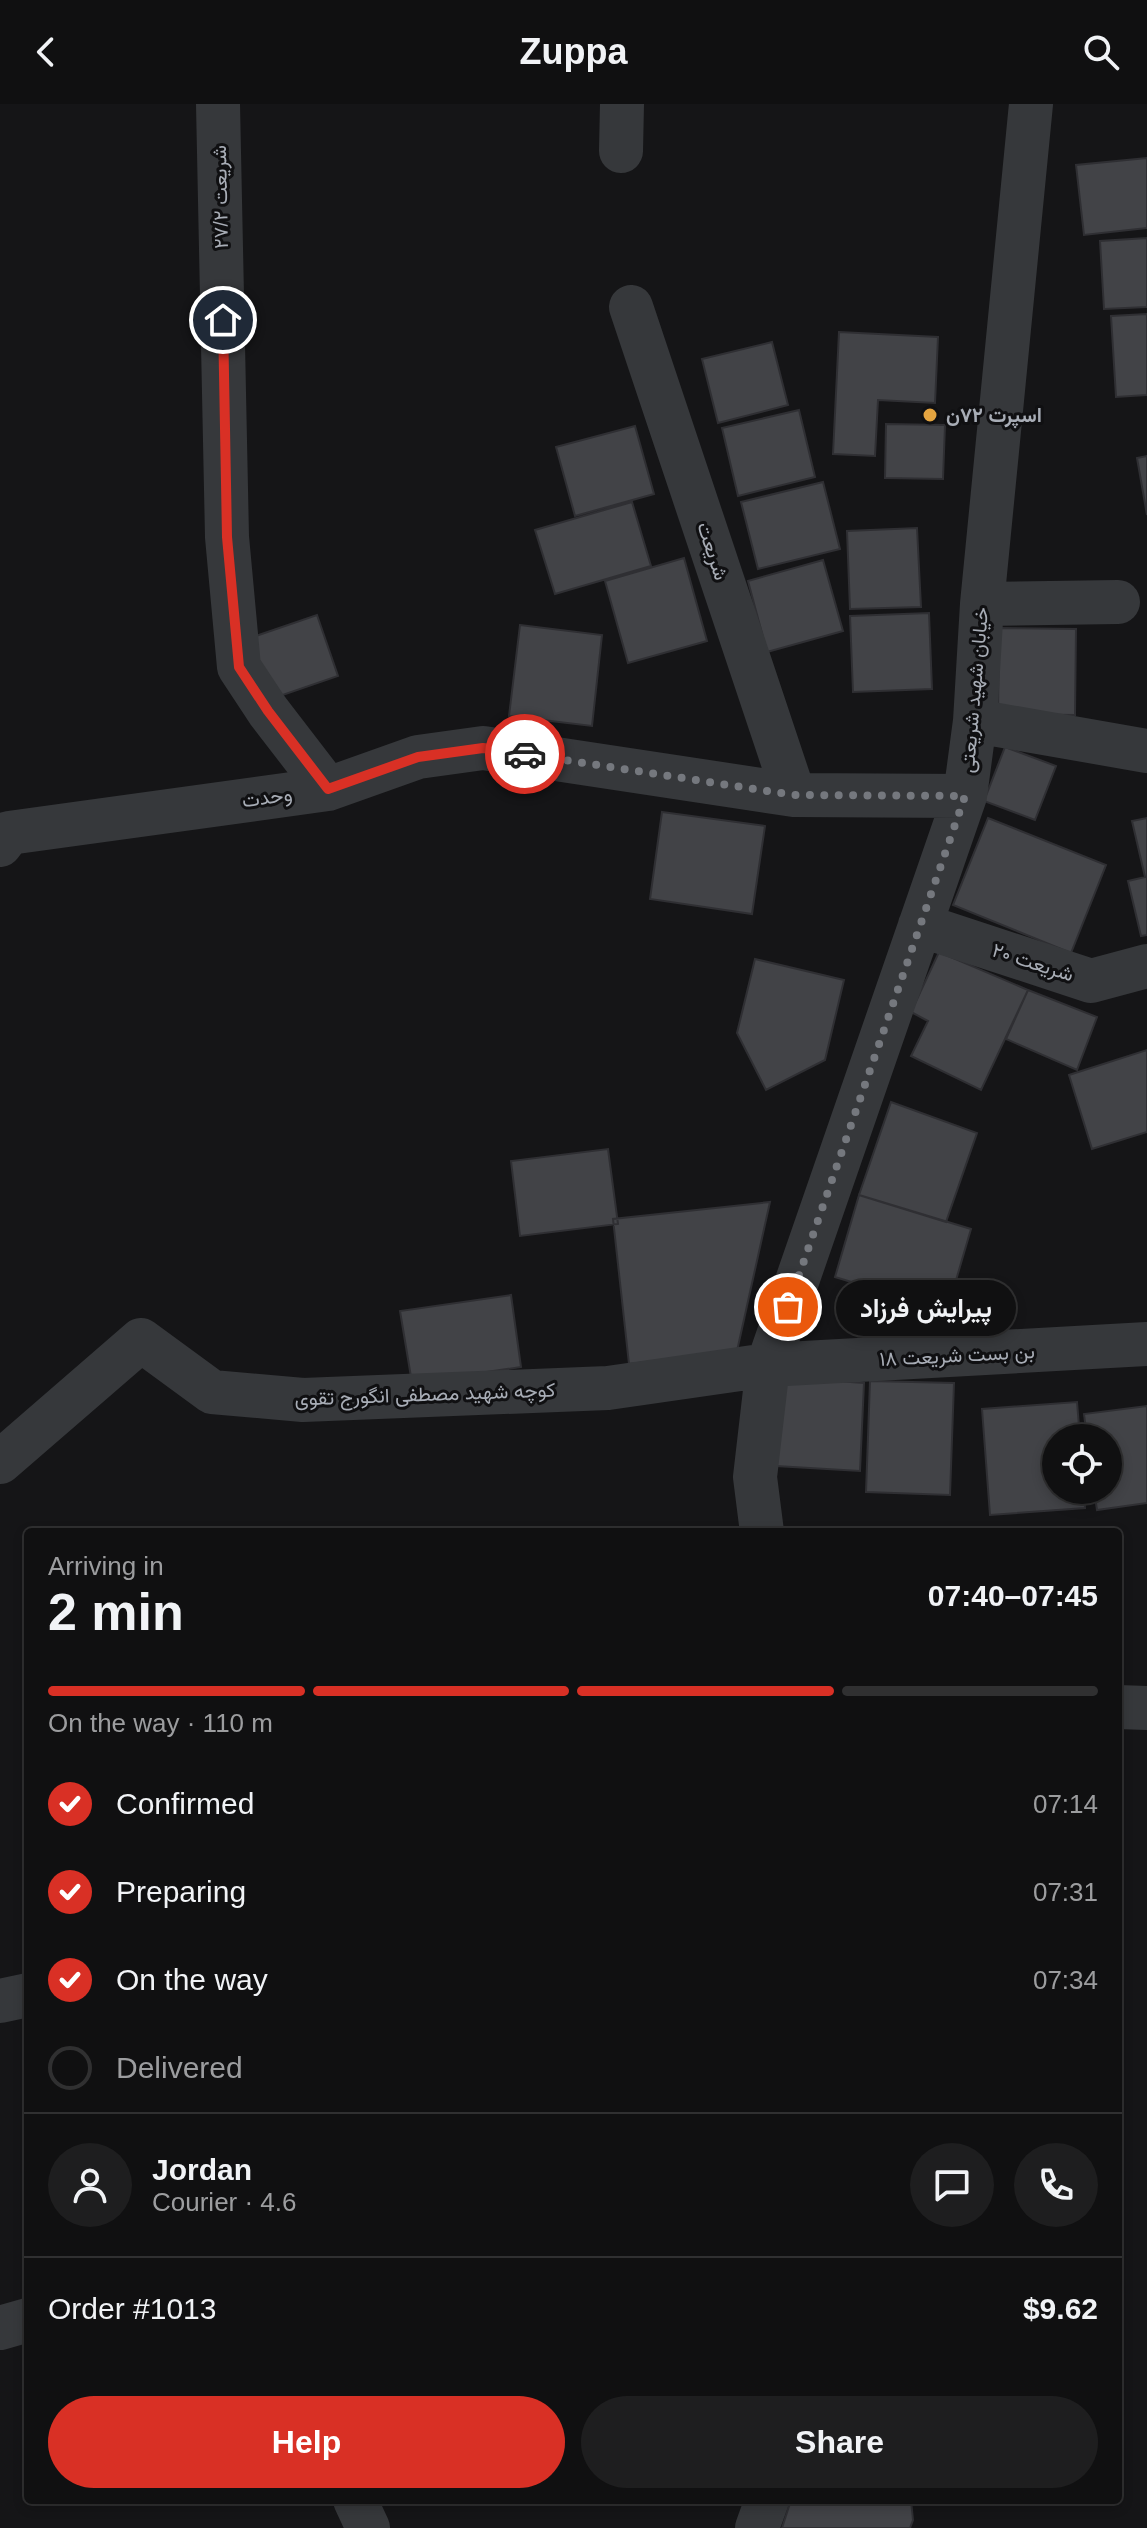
<!DOCTYPE html>
<html lang="en">
<head>
<meta charset="utf-8">
<style>
  :root { --surface:#101011; --page:#1e1e1f; --text:#f1f3f6; --muted:#9c9d9f; --line:#303031; --accent:#d93025 }
  body { margin:0; font-family:Arial,Vazirmatn,sans-serif; background:var(--page); color:var(--text); height:100vh; display:flex; flex-direction:column; font-size:30px; white-space:nowrap }
  * { box-sizing:border-box; margin:0 }
  p { font-size:26px; color:var(--muted) }
  .icon { flex:none; width:44px; height:44px; fill:none; stroke:currentColor; stroke-width:2; stroke-linecap:round; stroke-linejoin:round }
  .map { position:relative; flex:1; overflow:hidden }
  .details { position:absolute; left:24px; top:1424px; width:1098px; height:976px; display:flex; flex-direction:column; background:var(--surface); border-radius:8px; box-shadow:0 4px 12px #0003,0 0 0 2px var(--line) }
  .details>* { flex:none }
  .fabs { position:absolute; left:1042px; top:1320px; display:grid; gap:16px }
  .fabs a { display:grid; place-items:center; width:80px; height:80px; border-radius:50%; background:var(--surface); box-shadow:0 4px 12px #0003,0 0 0 2px var(--line); font-size:40px }
  .pin { position:absolute; display:grid; place-items:center; width:68px; height:68px; color:#fff; margin:-34px; border:4px solid #fff; border-radius:50%; box-shadow:0 2px 8px #0007 }
  .courier { position:absolute; display:grid; place-items:center; width:80px; height:80px; margin:-40px; border:6px solid #d93025; border-radius:50%; background:#fff; color:#222; box-shadow:0 2px 10px #0007 }
  .bubble { position:absolute; height:56px; border-radius:28px; background:var(--surface); box-shadow:0 4px 12px #0003,0 0 0 2px var(--line); font-size:26px; font-weight:700; line-height:56px; text-align:center }
  .headline em { font-style:normal; font-weight:700 }
  .headline div { display:flex; flex-direction:column-reverse }
  .headline { display:flex; align-items:center; justify-content:space-between; height:136px; padding:0 24px }
  h1 { font-size:52px; font-weight:700; line-height:60px }
  .bar { display:grid; grid-template-columns:repeat(4,1fr); gap:12px 8px; align-content:center; height:96px; padding:0 24px }
  .bar i { height:10px; border-radius:6px; background:var(--line) }
  .bar .on { background:var(--accent) }
  .bar p { grid-column:span 4 }
  .line { display:flex; align-items:center; gap:20px; padding:0 24px; border-top:2px solid var(--line) }
  .line div { flex:1 }
  .round { display:grid; place-items:center; flex:none; width:84px; height:84px; border-radius:42px; background:var(--page) }
  ol { padding:0 24px; list-style:none }
  li { display:flex; align-items:center; gap:24px; height:88px }
  li p { margin-inline-start:auto }
  li .icon { padding:8px; border-radius:50%; background:var(--accent); color:#fff; stroke-width:4 }
  li:last-child { color:var(--muted) }
  li i { width:44px; height:44px; border:4px solid var(--line); border-radius:50% }
  .primary-button { display:flex; gap:16px; margin-top:auto; padding:16px 24px }
  .primary-button a { flex:1; height:92px; border-radius:48px; background:var(--accent); color:#fff; font-size:32px; font-weight:700; line-height:92px; text-align:center }
  .primary-button a+a { background:var(--page); color:var(--text) }
  header { display:flex; justify-content:space-between; align-items:center; height:104px; padding:0 24px; background:var(--surface); font-size:36px; font-weight:700 }
  .map>svg:first-child { display:block }
  .building { fill:#424347; stroke:#2f2f33; stroke-width:2 }
  .lines { fill:none; stroke-linecap:round; stroke-linejoin:round }
  .minor { stroke:#36383b; stroke-width:44 }
  .done { stroke:#75787e; stroke-width:8; stroke-dasharray:0 14.4 }
  .route { stroke:#d93025; stroke-width:10 }
  .poi-dot { fill:#e4a440; stroke:#101012; stroke-width:3 }
  .labels { text-anchor:middle; stroke-width:6; stroke-linejoin:round; paint-order:stroke }
  .street-label { font-size:20px; fill:#a8adb6; stroke:#101012 }
  .poi-label { font-size:20px; font-weight:bold; fill:#a8adb6; stroke:#101012; text-anchor:start }
</style>
</head>
<body>
<header><svg class="icon" aria-label="back" viewBox="0 0 24 24"><path d="M15 5l-7 7 7 7"/></svg>Zuppa<svg class="icon" aria-label="search" viewBox="0 0 24 24"><circle cx="10" cy="10" r="6"/><path d="M15 15l6 6"/></svg></header>
<div class="map">
<svg width="1147" height="2424" viewBox="0 0 1147 2424">
  <rect width="100%" height="100%" fill="#151517"/>
  <!-- building -->
  <path class="building" d="M 1147,54 L 1147,124 L 1084,131 L 1076,61 Z
    M 1147,134 L 1147,203 L 1104,205 L 1100,137 Z
    M 1147,210 L 1147,291 L 1116,293 L 1111,212 Z
    M 839,228 L 938,233 L 935,299 L 878,296 L 875,352 L 833,350 Z
    M 772,238 L 788,301 L 718,319 L 702,255 Z
    M 799,306 L 815,373 L 738,392 L 722,324 Z
    M 886,320 L 945,321 L 943,375 L 885,374 Z
    M 635,322 L 654,390 L 575,412 L 556,343 Z
    M 1147,352 L 1147,411 L 1137,354 Z
    M 823,378 L 840,445 L 758,465 L 741,398 Z
    M 632,398 L 651,462 L 555,490 L 535,426 Z
    M 917,424 L 921,503 L 850,505 L 847,427 Z
    M 684,454 L 707,537 L 628,559 L 605,477 Z
    M 823,456 L 843,527 L 767,548 L 748,477 Z
    M 929,509 L 932,585 L 853,588 L 850,512 Z
    M 317,511 L 338,572 L 271,595 L 250,534 Z
    M 520,521 L 602,531 L 592,622 L 509,612 Z
    M 999,524 L 1076,525 L 1075,611 L 998,610 Z
    M 1005,643 L 1056,662 L 1035,716 L 984,697 Z
    M 662,708 L 765,722 L 752,810 L 650,795 Z
    M 988,714 L 1106,761 L 1071,849 L 953,801 Z
    M 1147,714 L 1147,773 L 1145,773 L 1132,717 Z
    M 1145,773 L 1147,773 L 1147,831 L 1141,832 L 1128,777 Z
    M 939,848 L 1028,886 L 981,986 L 911,952 L 928,917 L 911,908 Z
    M 755,855 L 844,876 L 825,956 L 766,986 L 737,929 Z
    M 1028,886 L 1097,913 L 1077,966 L 1006,935 Z
    M 1147,946 L 1147,1028 L 1092,1045 L 1069,971 Z
    M 891,998 L 977,1029 L 946,1118 L 859,1091 Z
    M 608,1045 L 618,1120 L 520,1132 L 511,1057 Z
    M 859,1091 L 971,1125 L 947,1207 L 835,1173 Z
    M 770,1098 L 737,1247 L 629,1260 L 613,1115 Z
    M 511,1191 L 521,1263 L 412,1279 L 400,1207 Z
    M 781,1273 L 864,1279 L 860,1367 L 776,1362 Z
    M 870,1277 L 954,1279 L 950,1391 L 866,1388 Z
    M 1077,1298 L 1080,1334 L 1056,1334 L 1056,1386 L 1084,1386 L 1085,1404 L 990,1411 L 982,1305 Z
    M 1147,1302 L 1147,1399 L 1097,1406 L 1094,1386 L 1108,1386 L 1108,1334 L 1087,1334 L 1084,1310 Z
    M 791,2396 L 911,2396 L 913,2416 L 910,2424 L 782,2424 Z"/>
  <g class="lines">
    <!-- minor -->
    <path class="minor" d="M 218,0 L 227,433 L 239,563 L 268,607 L 328,685
      M 621,47 L 622,0
      M 631,203 L 794,691
      M 982,500 L 1118,498
      M 975,617 L 1147,647
      M 0,741 L 9,729 L 328,685 L 418,653 L 483,644 L 794,691 L 965,692
      M 920,821 L 1091,877 L 1147,862
      M 0,1358 L 141,1236 L 212,1288 L 303,1296 L 608,1284 L 768,1261 L 1147,1240
      M 762,1428 L 755,1373 L 768,1261 L 965,692 L 975,617 L 982,500 L 1031,0
      M 1118,1603 L 1147,1604
      M 0,1897 L 28,1891
      M 0,2224 L 28,2216
      M 355,2396 L 368,2424
      M 757,2424 L 767,2396"/>
  </g>
  <g class="lines">
    <!-- done -->
    <path class="done" d="M 525,650 L 794,691 L 965,692 L 788,1203"/>
    <!-- route -->
    <path class="route" d="M 223,216 L 227,433 L 239,563 L 268,607 L 328,685 L 418,653 L 483,644 L 525,650"/>
  </g>
  <!-- markers -->
  <circle class="poi-dot" cx="930" cy="311" r="8"/>
  <g class="labels">
    <!-- street labels -->
    <g class="street-label">
      <text transform="translate(220 93) rotate(-91)" y="7">شریعت ۲۷/۲</text>
      <text transform="translate(713 447) rotate(72)" y="7">شریعت</text>
      <text transform="translate(974 586) rotate(-85)" y="7">خیابان شهید شریعتی</text>
      <text transform="translate(267 693) rotate(-8)" y="7">وحدت</text>
      <text transform="translate(1033 858) rotate(18)" y="7">شریعت ۲۰</text>
      <text transform="translate(957 1251) rotate(-3)" y="7">بن بست شریعت ۱۸</text>
      <text transform="translate(425 1290) rotate(-2)" y="7">کوچه شهید مصطفی انگورج تقوی</text>
    </g>
    <!-- poi labels -->
    <g class="poi-label">
      <text x="946" y="318">اسپرت ۷۲ن</text>
    </g>
  </g>
</svg>
<div class="fabs">
<a><svg class="icon" aria-label="locate" viewBox="0 0 24 24"><circle cx="12" cy="12" r="6"/><path d="M12 2v4M12 18v4M2 12h4M18 12h4"/></svg></a>
</div>
<div class="pin" style="left:788px;top:1203px;background:#ea580c"><svg class="icon" aria-label="bag" viewBox="0 0 24 24"><path d="M5 8h14l-1 12H6zM9 8a3 3 0 0 1 6 0"/></svg></div>
<div class="pin" style="left:223px;top:216px;background:#1f2937"><svg class="icon" aria-label="home" viewBox="0 0 24 24"><path d="M3 11l9-7 9 7M6 9v11h12V9"/></svg></div>
<div class="courier" style="left:525px;top:650px"><svg class="icon" aria-label="car" viewBox="0 0 24 24"><path d="M5 17H2v-5l4-1 3-4h7l3 4 3 1v5h-3M9 17h6M6 11h13"/><circle cx="7" cy="17" r="2"/><circle cx="17" cy="17" r="2"/></svg></div>
<div class="bubble" style="left:836px;top:1176px;width:180px">پیرایش فرزاد</div>
<section class="details">
<div class="headline"><div><h1>2 min</h1><p>Arriving in</p></div><em>07:40–07:45</em></div>
<div class="bar"><i class="on"></i><i class="on"></i><i class="on"></i><i></i><p>On the way · 110 m</p></div>
<ol>
<li><svg class="icon" aria-label="check" viewBox="0 0 24 24"><path d="M5 12l5 5 9-10"/></svg>Confirmed<p>07:14</p></li>
<li><svg class="icon" aria-label="check" viewBox="0 0 24 24"><path d="M5 12l5 5 9-10"/></svg>Preparing<p>07:31</p></li>
<li><svg class="icon" aria-label="check" viewBox="0 0 24 24"><path d="M5 12l5 5 9-10"/></svg>On the way<p>07:34</p></li>
<li><i></i>Delivered</li>
</ol>
<div class="line" style="height:144px"><a class="round"><svg class="icon" aria-label="person" viewBox="0 0 24 24"><circle cx="12" cy="8" r="4"/><path d="M4 21q1-7 8-7t8 7"/></svg></a><div><b>Jordan</b><p>Courier · 4.6</p></div><a class="round"><svg class="icon" aria-label="chat" viewBox="0 0 24 24"><path d="M4 5h16v11H9l-5 4z"/></svg></a><a class="round"><svg class="icon" aria-label="phone" viewBox="0 0 24 24"><path d="M5 4h4l2 5-3 2q2 4 5 5l2-3 5 2v4C11 20 4 13 5 4z"/></svg></a></div>
<div class="line" style="height:104px"><div>Order #1013</div><b>$9.62</b></div>
<div class="primary-button"><a>Help</a><a>Share</a></div>
</section>
</div>
</body>
</html>
